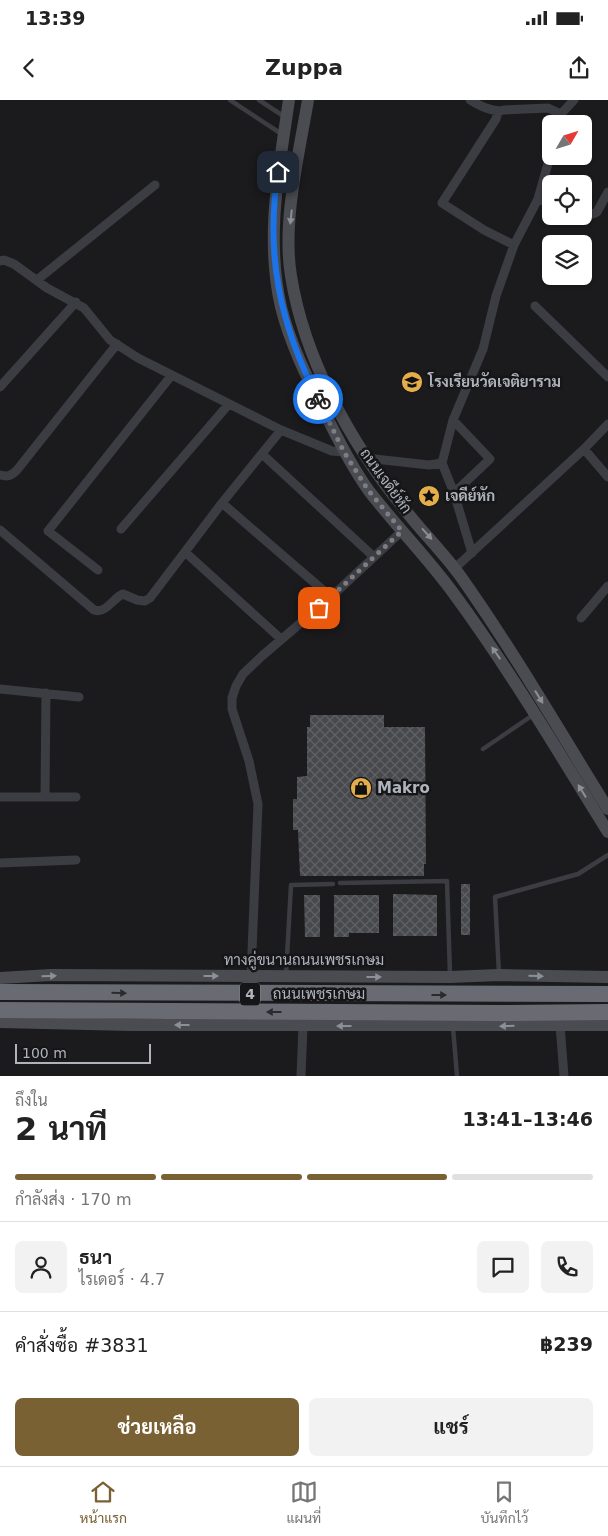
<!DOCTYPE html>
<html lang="th">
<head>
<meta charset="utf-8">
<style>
  :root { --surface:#fff; --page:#f2f2f2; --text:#222; --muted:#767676; --line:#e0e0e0; --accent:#796134 }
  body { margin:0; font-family:"DejaVu Sans",Sarabun,sans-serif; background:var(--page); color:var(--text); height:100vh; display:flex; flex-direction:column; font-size:19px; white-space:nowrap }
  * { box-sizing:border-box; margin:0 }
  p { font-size:16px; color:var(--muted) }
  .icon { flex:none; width:28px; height:28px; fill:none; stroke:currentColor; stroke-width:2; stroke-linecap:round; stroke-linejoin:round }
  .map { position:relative; height:976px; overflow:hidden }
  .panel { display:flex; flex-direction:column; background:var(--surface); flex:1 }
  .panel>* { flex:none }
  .needle { width:32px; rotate:51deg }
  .controls { position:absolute; left:542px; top:15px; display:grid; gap:10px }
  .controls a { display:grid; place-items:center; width:50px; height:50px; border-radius:8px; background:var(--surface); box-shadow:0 1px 4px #0004; font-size:25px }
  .scale { position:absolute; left:15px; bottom:12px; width:136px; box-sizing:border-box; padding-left:5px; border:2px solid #afb3bb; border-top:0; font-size:14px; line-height:18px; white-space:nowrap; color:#afb3bb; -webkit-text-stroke:4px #161618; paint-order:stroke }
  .pin { position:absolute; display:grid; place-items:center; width:42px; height:42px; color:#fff; margin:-21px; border-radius:10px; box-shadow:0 2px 8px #0006 }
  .courier { position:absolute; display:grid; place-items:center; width:50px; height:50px; margin:-25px; border:4px solid #1a73e8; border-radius:50%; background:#fff; color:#222; box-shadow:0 1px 6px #0007 }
  .summary em { font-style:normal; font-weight:700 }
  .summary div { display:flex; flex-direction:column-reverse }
  .summary { display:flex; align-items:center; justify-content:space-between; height:85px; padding:0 15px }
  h1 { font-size:32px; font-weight:700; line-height:38px }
  .bar { display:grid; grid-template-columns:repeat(4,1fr); gap:8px 5px; align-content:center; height:60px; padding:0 15px }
  .bar i { height:6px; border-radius:4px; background:var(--line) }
  .bar .current { background:var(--accent) }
  .bar p { grid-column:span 4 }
  .line { display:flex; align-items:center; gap:12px; padding:0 15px; border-top:1px solid var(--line) }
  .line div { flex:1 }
  .round { display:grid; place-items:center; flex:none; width:52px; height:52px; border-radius:8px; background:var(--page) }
  .action { display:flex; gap:10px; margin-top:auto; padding:10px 15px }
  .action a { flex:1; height:58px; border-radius:8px; background:var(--accent); color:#fff; font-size:20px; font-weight:700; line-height:58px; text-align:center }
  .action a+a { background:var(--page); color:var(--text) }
  .status { display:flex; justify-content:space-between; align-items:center; height:35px; padding:0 25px; background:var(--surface); direction:ltr }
  .status svg { height:14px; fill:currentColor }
  header { display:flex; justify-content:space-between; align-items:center; height:65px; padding:0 15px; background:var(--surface); font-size:22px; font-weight:700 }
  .dock { display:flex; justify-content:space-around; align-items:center; height:70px; border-top:1px solid var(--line); background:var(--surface); font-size:14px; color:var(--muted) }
  .dock a { display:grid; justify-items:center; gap:2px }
  .dock .current { color:var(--accent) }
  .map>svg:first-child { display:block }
  .building { fill:url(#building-cross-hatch) }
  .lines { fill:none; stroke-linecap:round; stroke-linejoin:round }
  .lane { stroke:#3c3d42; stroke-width:4.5 }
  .street { stroke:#3c3d42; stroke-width:9 }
  .secondary { stroke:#4a4c52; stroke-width:12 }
  .highway { stroke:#696b72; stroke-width:16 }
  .oneway { fill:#8c8f96 }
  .oneway2 { fill:#2b2b2e }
  .done { stroke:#7b7e84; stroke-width:5; stroke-dasharray:0 9 }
  .route { stroke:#1a73e8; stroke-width:6 }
  .labels { text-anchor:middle; stroke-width:5; stroke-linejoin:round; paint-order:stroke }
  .shield { fill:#161618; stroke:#81848a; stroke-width:1 }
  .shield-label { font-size:14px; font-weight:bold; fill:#afb3bb }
  .poi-label { font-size:15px; font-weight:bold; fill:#afb3bb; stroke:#161618; text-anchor:start }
  .street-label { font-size:15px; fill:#afb3bb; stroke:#161618 }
</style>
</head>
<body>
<div class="status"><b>13:39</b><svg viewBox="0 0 49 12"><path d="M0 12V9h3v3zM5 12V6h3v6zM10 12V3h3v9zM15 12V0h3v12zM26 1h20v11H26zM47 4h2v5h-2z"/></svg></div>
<header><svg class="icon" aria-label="back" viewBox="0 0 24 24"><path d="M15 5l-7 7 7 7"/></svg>Zuppa<svg class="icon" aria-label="share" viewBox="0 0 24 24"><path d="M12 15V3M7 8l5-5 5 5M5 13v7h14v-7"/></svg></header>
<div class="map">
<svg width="608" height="976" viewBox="0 0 608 976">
  <defs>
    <pattern id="building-cross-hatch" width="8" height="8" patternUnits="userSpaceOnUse" patternTransform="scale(1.25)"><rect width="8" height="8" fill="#48494d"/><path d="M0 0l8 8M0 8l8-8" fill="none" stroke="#606165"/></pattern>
  </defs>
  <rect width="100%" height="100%" fill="#1b1b1d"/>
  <!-- building -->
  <path class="building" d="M 310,615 L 384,615 L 384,627 L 425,627 L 426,764 L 424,764 L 424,776 L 300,776 L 298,730 L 293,730 L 293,699 L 297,699 L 297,677 L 307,676 L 307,627 L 310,627 Z
    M 461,784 L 470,784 L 470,835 L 461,835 Z
    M 393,794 L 437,795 L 437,836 L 393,836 Z
    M 304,795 L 320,795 L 320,837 L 305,837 Z
    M 334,795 L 379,795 L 379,833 L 349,833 L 349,837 L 334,837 Z"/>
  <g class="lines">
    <!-- lane -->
    <path class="lane" d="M 230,0 L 283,35
      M 259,0 L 285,17
      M 483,649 L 533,615
      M 340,783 L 447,781 L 450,875
      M 499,874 L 495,797 L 578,774 L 608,755
      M 286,875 L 291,785 L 333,784
      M 453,927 L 457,976"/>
    <!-- street -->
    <path class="street" d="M 470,0 C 480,6 493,13 504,10 L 548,8 L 561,14
      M 498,12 L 496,19 L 442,103 L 484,130 L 514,145
      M 560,24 L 561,14 L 574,0
      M 538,99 L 551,104
      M 584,112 L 593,114 L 597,112 L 608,92
      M 0,161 L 4,160 L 14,164 L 47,188 L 84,208 L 110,240 L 138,258 L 281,330 L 332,351 L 344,352
      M 37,180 L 155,85
      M 535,206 L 608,277
      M 0,287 L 76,202
      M 453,320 L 490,359 L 454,393
      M 584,349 L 608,377
      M 262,354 L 373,456
      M 366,358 L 429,365 L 442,363 L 453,320 L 483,249 L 496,196 L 514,145 L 538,99 L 551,53
      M 442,363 L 454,393 L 472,453
      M 0,375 C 8,377 11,376 17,370 L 117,244
      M 222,403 L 331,497
      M 121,429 L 228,305
      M 0,430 L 94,510 C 106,514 113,498 123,494 L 137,500 L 145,501 L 150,498 L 222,403 L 281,330
      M 185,452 L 281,539
      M 455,468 L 584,349 L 608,324
      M 98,470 L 48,431 L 171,276
      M 581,518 L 608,486
      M 0,589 L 79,597
      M 45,696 L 46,593
      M 0,697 L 76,697
      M 0,763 L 76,760
      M 251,876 L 258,704 L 249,661 L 232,609 L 232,598 L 236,586 L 243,574 L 262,556 L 331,497 L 402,431
      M 560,925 L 564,976
      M 301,976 L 303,926"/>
    <!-- secondary -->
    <path class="secondary" d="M 289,0 C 279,69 265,138 281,207 C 290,243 307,278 324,311 C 337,338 351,366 369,391 C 396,426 428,458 454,494 C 510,570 558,652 608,732
      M 308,0 C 299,54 282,122 291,176 C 304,258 350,342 402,406 C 421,431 443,452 461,477 C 514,552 560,632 608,709
      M 0,878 L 51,875 L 450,877 L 499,875 L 608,877
      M 0,922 L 131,925 L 608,925"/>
    <!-- highway -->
    <path class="highway" d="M 0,892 L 608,894
      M 0,910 L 498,913 L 608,912"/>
  </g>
  <!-- one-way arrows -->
  <defs><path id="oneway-solid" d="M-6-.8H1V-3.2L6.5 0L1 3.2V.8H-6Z" transform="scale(1.25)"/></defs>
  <g class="oneway">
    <use href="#oneway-solid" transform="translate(291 117) rotate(96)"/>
    <use href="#oneway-solid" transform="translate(427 434) rotate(48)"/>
    <use href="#oneway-solid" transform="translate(496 553) rotate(-125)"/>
    <use href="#oneway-solid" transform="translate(539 597) rotate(58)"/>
    <use href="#oneway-solid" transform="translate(582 691) rotate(-122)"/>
    <use href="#oneway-solid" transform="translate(49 876) rotate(-1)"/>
    <use href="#oneway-solid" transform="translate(211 876)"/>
    <use href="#oneway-solid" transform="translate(536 876) rotate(1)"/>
    <use href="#oneway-solid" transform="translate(374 877)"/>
    <use href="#oneway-solid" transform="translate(182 925) rotate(-180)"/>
    <use href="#oneway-solid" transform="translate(344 926) rotate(-180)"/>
    <use href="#oneway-solid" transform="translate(507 926) rotate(179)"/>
  </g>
  <g class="oneway2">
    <use href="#oneway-solid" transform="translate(119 893) rotate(1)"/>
    <use href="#oneway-solid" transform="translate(439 895)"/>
    <use href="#oneway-solid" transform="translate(274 912) rotate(-180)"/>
  </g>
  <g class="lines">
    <!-- done -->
    <path class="done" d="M 318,299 L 344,352 L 368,390 L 402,431 L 319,508"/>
    <!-- route -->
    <path class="route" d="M 278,72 C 265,155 280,225 318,299"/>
  </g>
  <!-- icons -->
  <defs>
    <g id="school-disc" transform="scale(1.125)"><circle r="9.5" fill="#e4ae4b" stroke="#161618"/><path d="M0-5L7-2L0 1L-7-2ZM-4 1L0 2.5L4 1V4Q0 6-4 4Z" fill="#111"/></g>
    <g id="sight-disc" transform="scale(1.125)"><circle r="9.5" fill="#e4ae4b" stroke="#161618"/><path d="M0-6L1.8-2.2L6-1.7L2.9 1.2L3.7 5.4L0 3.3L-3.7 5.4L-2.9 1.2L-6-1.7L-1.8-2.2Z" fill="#111"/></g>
    <g id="shop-disc" transform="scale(1.125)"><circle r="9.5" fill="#e4ae4b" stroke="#161618"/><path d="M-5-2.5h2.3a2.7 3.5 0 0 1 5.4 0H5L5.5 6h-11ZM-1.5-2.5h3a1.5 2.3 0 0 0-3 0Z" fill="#111"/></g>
  </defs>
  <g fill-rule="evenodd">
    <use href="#school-disc" x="412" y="282"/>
    <use href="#sight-disc" x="429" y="396"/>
    <use href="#shop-disc" x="361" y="688"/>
  </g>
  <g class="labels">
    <!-- shield labels -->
    <rect class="shield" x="240" y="882.5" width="20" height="23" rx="4"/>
    <g class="shield-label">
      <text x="250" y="899">4</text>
    </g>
    <!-- poi labels -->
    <g class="poi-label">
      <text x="428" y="287">โรงเรียนวัดเจติยาราม</text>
      <text x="445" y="401">เจดีย์หัก</text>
      <text x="377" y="693">Makro</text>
    </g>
    <!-- street labels -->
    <g class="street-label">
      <text transform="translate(386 381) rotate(54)" y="5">ถนนเจดีย์หัก</text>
      <text x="304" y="865">ทางคู่ขนานถนนเพชรเกษม</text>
      <text x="319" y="899">ถนนเพชรเกษม</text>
    </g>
  </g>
</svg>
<div class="controls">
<a><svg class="needle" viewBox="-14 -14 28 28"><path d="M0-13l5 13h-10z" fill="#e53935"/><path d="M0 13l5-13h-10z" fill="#767676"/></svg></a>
<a><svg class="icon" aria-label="locate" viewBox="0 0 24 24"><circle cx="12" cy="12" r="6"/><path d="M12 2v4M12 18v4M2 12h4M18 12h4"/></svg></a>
<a><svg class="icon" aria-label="layers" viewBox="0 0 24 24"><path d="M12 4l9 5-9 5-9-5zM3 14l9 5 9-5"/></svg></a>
</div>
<div class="scale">100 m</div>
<div class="pin" style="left:319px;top:508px;background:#ea580c"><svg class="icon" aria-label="bag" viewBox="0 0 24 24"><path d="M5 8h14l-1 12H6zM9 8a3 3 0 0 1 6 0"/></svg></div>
<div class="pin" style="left:278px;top:72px;background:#1f2937"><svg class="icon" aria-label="home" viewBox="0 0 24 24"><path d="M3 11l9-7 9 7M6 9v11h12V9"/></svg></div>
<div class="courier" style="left:318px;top:299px"><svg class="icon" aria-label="bike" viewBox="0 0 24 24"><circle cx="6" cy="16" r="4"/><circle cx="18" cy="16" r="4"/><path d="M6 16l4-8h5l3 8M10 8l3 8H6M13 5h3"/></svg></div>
</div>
<section class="panel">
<div class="summary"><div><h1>2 นาที</h1><p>ถึงใน</p></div><em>13:41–13:46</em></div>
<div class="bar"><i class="current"></i><i class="current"></i><i class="current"></i><i></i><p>กำลังส่ง · 170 m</p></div>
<div class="line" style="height:90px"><a class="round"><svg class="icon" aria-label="person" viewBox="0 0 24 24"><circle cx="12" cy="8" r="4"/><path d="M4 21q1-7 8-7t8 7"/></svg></a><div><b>ธนา</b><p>ไรเดอร์ · 4.7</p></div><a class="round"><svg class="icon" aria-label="chat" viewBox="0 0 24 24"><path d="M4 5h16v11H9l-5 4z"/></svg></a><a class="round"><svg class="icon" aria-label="phone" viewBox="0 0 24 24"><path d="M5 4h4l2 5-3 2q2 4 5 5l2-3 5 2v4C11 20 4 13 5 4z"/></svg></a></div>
<div class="line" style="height:65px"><div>คำสั่งซื้อ #3831</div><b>฿239</b></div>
<div class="action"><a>ช่วยเหลือ</a><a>แชร์</a></div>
</section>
<nav class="dock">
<a class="current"><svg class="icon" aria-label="home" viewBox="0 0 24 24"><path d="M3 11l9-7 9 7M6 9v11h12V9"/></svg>หน้าแรก</a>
<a><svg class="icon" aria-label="map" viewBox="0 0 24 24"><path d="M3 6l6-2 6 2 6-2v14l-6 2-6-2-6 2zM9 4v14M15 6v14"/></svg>แผนที่</a>
<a><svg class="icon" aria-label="saved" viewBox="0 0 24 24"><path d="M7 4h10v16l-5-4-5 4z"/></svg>บันทึกไว้</a>
</nav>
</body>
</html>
